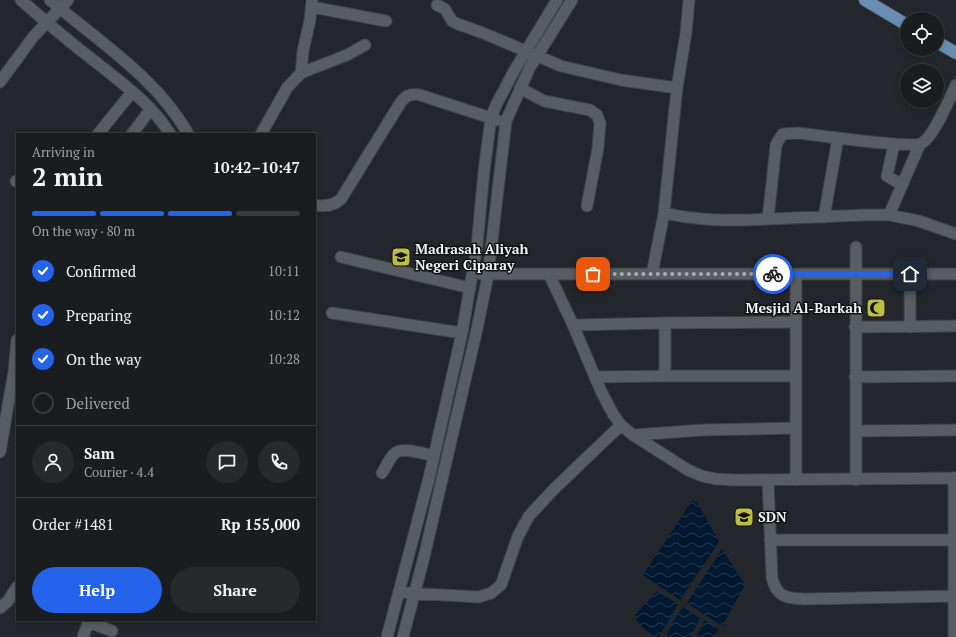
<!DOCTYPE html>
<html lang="en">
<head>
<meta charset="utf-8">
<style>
  :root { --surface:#1a1d20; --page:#272a2d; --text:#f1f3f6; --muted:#9fa2a5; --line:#383b3e; --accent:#2563eb }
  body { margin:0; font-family:"PT Serif",serif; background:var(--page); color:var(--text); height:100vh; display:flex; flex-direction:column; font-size:15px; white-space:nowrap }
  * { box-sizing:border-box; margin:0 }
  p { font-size:13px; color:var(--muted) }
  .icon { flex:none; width:22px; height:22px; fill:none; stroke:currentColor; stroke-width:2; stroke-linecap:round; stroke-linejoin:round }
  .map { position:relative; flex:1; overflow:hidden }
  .sheet { position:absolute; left:16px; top:133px; width:300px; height:488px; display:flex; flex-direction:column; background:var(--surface); border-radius:0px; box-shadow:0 2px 6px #0003,0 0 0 1px var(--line) }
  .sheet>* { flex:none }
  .buttons { position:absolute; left:900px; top:12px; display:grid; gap:8px }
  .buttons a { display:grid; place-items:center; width:44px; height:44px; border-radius:50%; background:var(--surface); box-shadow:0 2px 6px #0003,0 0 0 1px var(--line); font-size:20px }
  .pin { position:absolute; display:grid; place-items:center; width:34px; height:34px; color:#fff; margin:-17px; border-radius:8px; box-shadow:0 2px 6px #0006 }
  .courier { position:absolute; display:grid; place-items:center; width:40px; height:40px; margin:-20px; border:3px solid #2563eb; border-radius:50%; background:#fff; color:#222; box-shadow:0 1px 5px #0007 }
  .overview em { font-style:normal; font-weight:700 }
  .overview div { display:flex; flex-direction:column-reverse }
  .overview { display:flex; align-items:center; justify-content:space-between; height:68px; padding:0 16px }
  h1 { font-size:26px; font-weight:700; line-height:30px }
  .bar { display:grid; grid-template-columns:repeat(4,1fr); gap:6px 4px; align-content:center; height:48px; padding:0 16px }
  .bar i { height:5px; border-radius:3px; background:var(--line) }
  .bar .current { background:var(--accent) }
  .bar p { grid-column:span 4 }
  .line { display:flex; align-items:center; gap:10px; padding:0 16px; border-top:1px solid var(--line) }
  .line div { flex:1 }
  .round { display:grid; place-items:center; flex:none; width:42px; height:42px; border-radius:21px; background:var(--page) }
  ol { padding:0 16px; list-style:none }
  li { display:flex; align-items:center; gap:12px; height:44px }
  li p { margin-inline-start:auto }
  li .icon { padding:4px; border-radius:50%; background:var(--accent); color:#fff; stroke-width:4 }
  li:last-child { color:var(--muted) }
  li i { width:22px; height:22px; border:2px solid var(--line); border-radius:50% }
  .primary-button { display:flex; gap:8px; margin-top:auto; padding:8px 16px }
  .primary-button a { flex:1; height:46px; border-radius:24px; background:var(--accent); color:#fff; font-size:16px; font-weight:700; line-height:46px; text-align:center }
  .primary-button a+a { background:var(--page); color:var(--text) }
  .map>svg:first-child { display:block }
  .water { fill:url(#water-waves) }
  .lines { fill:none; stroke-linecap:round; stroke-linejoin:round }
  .street-casing { stroke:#3e4246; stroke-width:13 }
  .primary-casing { stroke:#3e4246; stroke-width:14 }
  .street { stroke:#585d62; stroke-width:11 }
  .primary { stroke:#698eb1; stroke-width:12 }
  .done { stroke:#a9acb0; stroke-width:4; stroke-dasharray:0 7.2 }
  .route { stroke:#2563eb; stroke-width:5 }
  .labels { text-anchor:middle; stroke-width:3; stroke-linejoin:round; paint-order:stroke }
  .poi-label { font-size:14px; font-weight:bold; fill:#f1f4f7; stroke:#0e1012; text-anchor:start }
</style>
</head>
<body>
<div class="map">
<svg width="956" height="637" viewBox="0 0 956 637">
  <defs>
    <pattern id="water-waves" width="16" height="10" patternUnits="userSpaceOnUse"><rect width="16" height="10" fill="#001830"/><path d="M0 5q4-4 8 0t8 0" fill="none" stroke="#263a4f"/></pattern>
  </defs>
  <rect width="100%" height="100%" fill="#23272b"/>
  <!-- water -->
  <path class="water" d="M 692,501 L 697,502 L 719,542 L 680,600 L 643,575 Z
    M 722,549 L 745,585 L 722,626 L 687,603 Z
    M 657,591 L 678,604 L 659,637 L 656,637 C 647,631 637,626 635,615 Z
    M 683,607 L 700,618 L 690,637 L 666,637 L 671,625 Z
    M 705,620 L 719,629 L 712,637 L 696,637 Z"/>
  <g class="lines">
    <!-- street casing -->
    <g class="street-casing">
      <path id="street" d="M 21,0 C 46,22 71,43 97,63 C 123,84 153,105 170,134
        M 50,0 C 97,40 158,79 188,134
        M 689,0 L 686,33 L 677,88 L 664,213 C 699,221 732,221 768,219 L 776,145 L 778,141 L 783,134 L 798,133 C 816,135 912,149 922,143 C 935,135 949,99 956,85
        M 437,5 L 445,9 L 452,21 L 458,24 L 483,33 L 561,66 L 621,80 L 677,88
        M 312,7 L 386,21
        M 301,73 L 303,51 L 310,20 L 312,1
        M 0,82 L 33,37 L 68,0
        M 520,88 L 544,101 L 590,110 L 597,115 L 600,123 L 598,148 L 587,206
        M 98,134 L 132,92
        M 132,134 L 150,110
        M 261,134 L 287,88 L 301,73 L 347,55 L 365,45
        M 894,144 L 887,176 L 902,185
        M 16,181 L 17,182
        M 315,205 C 325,207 333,206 341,199 L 399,105 C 405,96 409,93 420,95 L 497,120
        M 889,215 L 920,144
        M 824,217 L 838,138
        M 768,219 L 865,215 L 889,215 L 919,221 L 956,234
        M 856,247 L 856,480
        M 341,257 L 470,288
        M 481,274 L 956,274
        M 549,274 L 573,325 L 601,391 L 613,414 L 621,425 L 633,435 L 688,470 L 702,476 L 716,479 L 735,480 L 956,478
        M 652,274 L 664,213
        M 796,274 L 796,480
        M 910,274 L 910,327
        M 332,313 L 462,333
        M 573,325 L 665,323
        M 855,327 L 956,326
        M 665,376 L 796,376
        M 595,377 L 665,376 L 665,323 L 796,322
        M 855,377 L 956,376
        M 856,431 L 956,430
        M 633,435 L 703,430 L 796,428
        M 0,452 L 14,371 L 17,340
        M 382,473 C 386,467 389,459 394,454 C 401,446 425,454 434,456
        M 954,478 L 954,637
        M 768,480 L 772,578 C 777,598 787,598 805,599 L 956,596
        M 770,540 L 956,540
        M 407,593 L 479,597 L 491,593 L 501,585 L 518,536 L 529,516 L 554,489 L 621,425
        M 0,608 L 8,601 L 17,587
        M 88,622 L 112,631
        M 83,637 L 89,620
        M 387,637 L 429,478 L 462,333 L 477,246 L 484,171 L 491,118 L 496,105 L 514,71 L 557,0
        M 403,637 L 424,557 L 477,329 L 488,275 L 506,121 L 530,67 L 572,0"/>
    </g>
    <!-- primary casing -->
    <g class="primary-casing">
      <path id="primary" d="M 865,0 L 907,25
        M 937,42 L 956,53"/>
    </g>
    <!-- street -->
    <use href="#street" class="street"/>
    <!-- primary -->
    <use href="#primary" class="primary"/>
  </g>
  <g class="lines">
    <!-- done -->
    <path class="done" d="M 593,274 L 773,274"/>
    <!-- route -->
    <path class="route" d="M 773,274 L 910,274"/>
  </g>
  <!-- icons -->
  <defs>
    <g id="school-square" transform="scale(1)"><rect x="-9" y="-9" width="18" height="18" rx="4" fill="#bdbf43" stroke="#0e1012"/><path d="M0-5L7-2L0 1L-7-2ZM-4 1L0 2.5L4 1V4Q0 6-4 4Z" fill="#111"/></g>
    <g id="mosque-square" transform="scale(1)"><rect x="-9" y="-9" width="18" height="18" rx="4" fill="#bdbf43" stroke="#0e1012"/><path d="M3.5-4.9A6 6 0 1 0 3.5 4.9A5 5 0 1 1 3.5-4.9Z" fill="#111"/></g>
  </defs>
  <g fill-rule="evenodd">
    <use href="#school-square" x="401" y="257"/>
    <use href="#mosque-square" x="876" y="308"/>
    <use href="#school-square" x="744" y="517"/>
  </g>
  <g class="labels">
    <!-- poi labels -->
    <g class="poi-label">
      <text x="415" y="254">Madrasah Aliyah<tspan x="415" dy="16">Negeri Ciparay</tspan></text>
      <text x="862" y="313" text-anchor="end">Mesjid Al-Barkah</text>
      <text x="758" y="522">SDN</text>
    </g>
  </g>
</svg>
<div class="buttons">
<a><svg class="icon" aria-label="locate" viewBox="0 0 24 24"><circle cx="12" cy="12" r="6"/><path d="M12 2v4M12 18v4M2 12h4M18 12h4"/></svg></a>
<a><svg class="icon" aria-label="layers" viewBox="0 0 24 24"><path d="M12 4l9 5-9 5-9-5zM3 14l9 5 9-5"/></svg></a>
</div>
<div class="pin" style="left:593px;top:274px;background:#ea580c"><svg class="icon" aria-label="bag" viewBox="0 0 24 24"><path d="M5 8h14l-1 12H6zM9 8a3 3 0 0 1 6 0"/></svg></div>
<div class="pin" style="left:910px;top:274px;background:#1f2937"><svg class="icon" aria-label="home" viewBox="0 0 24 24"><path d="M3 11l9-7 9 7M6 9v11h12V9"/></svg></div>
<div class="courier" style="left:773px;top:274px"><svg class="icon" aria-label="bike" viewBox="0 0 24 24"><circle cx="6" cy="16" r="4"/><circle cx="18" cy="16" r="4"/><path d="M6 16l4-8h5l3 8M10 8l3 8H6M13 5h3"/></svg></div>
<section class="sheet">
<div class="overview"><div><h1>2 min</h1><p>Arriving in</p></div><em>10:42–10:47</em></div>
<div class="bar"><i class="current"></i><i class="current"></i><i class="current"></i><i></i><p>On the way · 80 m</p></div>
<ol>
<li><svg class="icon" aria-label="check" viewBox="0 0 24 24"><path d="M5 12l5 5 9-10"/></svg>Confirmed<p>10:11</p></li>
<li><svg class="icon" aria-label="check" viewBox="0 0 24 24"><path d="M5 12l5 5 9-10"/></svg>Preparing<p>10:12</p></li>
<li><svg class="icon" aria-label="check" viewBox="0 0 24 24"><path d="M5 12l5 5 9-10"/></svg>On the way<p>10:28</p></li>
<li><i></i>Delivered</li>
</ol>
<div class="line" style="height:72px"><a class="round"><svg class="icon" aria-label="person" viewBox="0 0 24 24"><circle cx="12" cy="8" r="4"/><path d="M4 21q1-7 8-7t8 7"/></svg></a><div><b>Sam</b><p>Courier · 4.4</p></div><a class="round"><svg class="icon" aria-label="chat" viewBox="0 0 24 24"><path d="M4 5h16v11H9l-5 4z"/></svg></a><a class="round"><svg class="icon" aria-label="phone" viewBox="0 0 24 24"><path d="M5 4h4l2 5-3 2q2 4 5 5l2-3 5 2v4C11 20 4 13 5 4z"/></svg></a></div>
<div class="line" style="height:52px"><div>Order #1481</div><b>Rp 155,000</b></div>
<div class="primary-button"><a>Help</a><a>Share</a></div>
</section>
</div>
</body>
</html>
